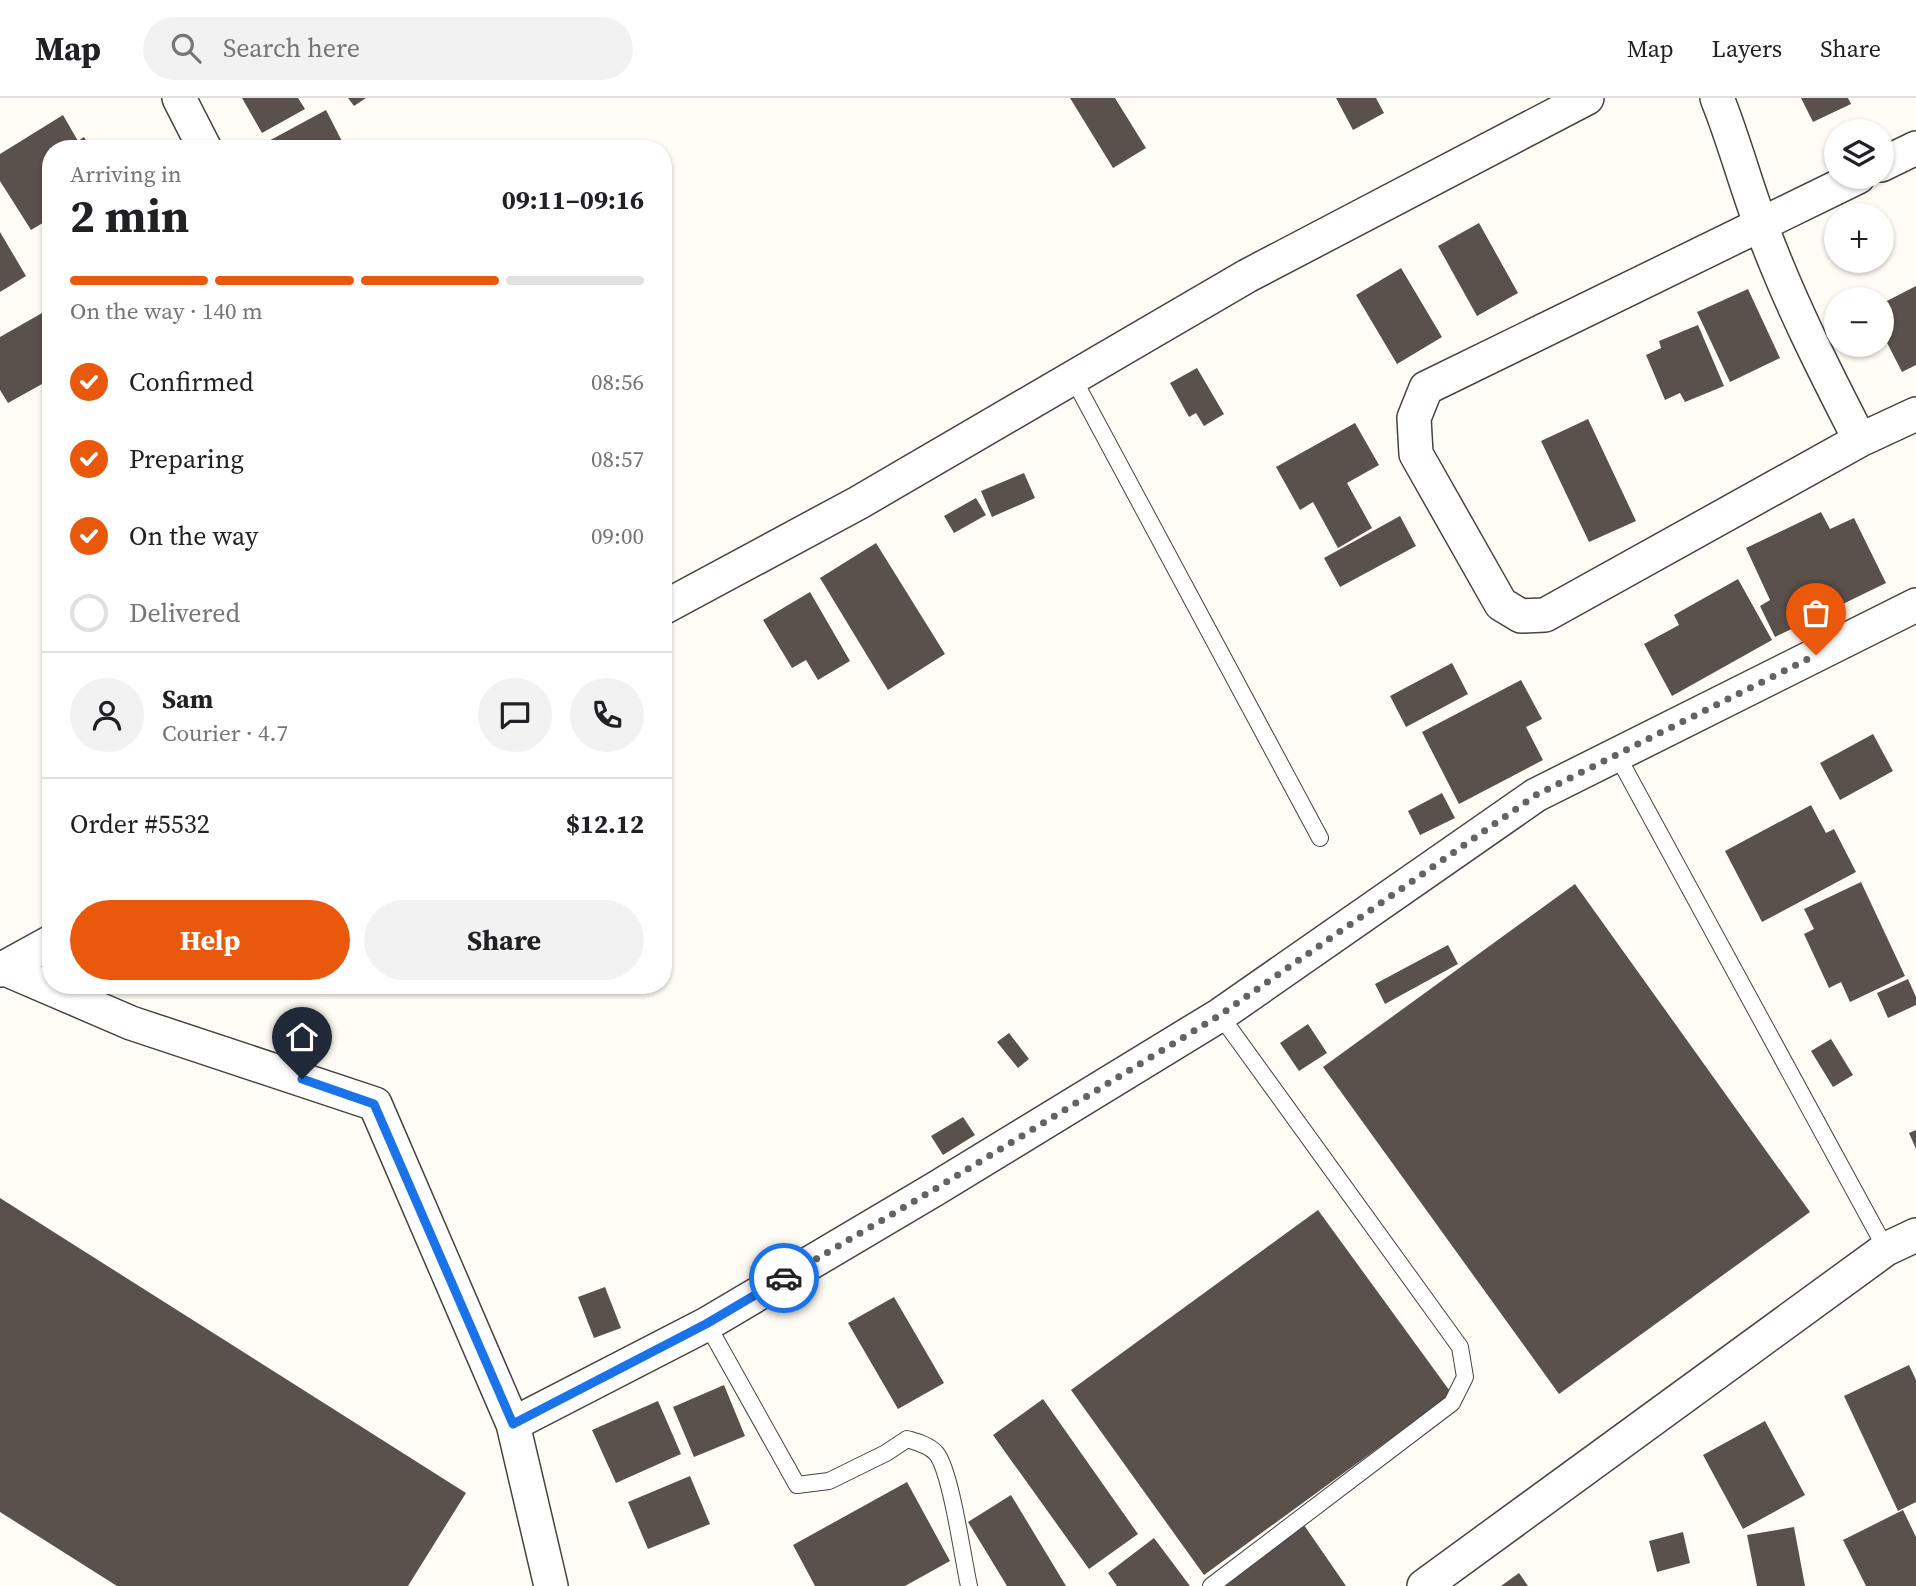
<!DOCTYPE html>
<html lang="en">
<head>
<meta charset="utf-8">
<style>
  :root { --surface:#fff; --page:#f2f2f2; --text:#202124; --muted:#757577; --line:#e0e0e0; --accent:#ea580c }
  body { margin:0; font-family:"Source Serif 4",serif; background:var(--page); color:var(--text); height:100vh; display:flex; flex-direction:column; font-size:26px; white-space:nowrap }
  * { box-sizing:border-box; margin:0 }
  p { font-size:23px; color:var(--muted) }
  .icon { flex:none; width:38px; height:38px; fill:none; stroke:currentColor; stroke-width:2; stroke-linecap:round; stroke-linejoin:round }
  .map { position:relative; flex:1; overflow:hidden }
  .sheet { position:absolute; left:42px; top:42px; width:630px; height:854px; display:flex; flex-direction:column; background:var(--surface); border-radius:28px; box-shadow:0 2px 5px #0004 }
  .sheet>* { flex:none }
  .buttons { position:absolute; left:1824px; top:21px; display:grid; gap:14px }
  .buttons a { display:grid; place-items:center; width:70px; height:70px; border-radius:50%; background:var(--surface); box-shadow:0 2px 5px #0004; font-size:35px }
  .pin { position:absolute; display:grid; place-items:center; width:60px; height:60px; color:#fff; margin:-72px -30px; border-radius:50% 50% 50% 0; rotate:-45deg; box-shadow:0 0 7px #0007 }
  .pin .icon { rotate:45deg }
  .courier { position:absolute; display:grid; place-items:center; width:70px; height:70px; margin:-35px; border:5px solid #1a73e8; border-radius:50%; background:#fff; color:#222; box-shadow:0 2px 9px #0007 }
  .headline em { font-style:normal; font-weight:700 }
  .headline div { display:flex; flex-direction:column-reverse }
  .headline { display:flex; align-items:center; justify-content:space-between; height:119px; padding:0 28px }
  h1 { font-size:46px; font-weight:700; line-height:52px }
  .bar { display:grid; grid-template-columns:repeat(4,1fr); gap:10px 7px; align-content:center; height:84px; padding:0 28px }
  .bar i { height:9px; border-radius:5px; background:var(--line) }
  .bar .current { background:var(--accent) }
  .bar p { grid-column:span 4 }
  .line { display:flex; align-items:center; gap:18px; padding:0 28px; border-top:2px solid var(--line) }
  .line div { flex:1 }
  .round { display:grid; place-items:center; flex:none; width:74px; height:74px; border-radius:37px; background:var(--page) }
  ol { padding:0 28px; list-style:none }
  li { display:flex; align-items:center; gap:21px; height:77px }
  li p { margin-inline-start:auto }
  li .icon { padding:7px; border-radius:50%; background:var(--accent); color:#fff; stroke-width:4 }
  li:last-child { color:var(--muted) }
  li i { width:38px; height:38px; border:4px solid var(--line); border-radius:50% }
  .action { display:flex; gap:14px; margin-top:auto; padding:14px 28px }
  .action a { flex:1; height:80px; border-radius:42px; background:var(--accent); color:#fff; font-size:28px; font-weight:700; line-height:80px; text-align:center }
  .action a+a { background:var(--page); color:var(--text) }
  header { display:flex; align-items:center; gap:42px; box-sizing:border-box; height:98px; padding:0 35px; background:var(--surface); border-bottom:2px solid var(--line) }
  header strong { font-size:33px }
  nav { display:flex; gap:38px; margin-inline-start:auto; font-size:24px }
  .search { width:490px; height:63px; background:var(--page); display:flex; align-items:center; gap:18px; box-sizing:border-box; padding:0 24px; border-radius:38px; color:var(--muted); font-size:26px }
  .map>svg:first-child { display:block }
  .building { fill:#5a514d }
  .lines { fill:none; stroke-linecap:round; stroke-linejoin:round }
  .service-casing { stroke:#444; stroke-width:18 }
  .minor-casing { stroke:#444; stroke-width:36 }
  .service { stroke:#fff; stroke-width:16 }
  .minor { stroke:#fff; stroke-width:33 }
  .done { stroke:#646361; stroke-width:7; stroke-dasharray:0 12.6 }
  .route { stroke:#1a73e8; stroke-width:9 }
</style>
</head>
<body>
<header>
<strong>Map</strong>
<div class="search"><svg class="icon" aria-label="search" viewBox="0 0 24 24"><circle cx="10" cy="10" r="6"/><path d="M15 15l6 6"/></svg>Search here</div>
<nav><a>Map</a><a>Layers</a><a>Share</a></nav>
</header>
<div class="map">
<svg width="1916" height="1488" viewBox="0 0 1916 1488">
  <rect width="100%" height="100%" fill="#fffcf5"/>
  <!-- building -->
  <path class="building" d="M 242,0 L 298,0 L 305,11 L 262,35 Z
    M 348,0 L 366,0 L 354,8 Z
    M 1070,0 L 1115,0 L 1146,50 L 1113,70 Z
    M 1336,0 L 1376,0 L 1384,15 L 1353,32 Z
    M 1801,0 L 1848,0 L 1851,6 L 1813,24 Z
    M 326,12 L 346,51 L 269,51 L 265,45 Z
    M 63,17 L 78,43 L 84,39 L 91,51 L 51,51 L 51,120 L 31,132 L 0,83 L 0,56 Z
    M 1479,125 L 1518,195 L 1477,218 L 1438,148 Z
    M 0,134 L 26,178 L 0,194 Z
    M 1401,170 L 1442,239 L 1397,266 L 1356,197 Z
    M 1916,188 L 1916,267 L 1902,274 L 1881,233 L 1881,206 Z
    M 1748,191 L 1780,260 L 1730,284 L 1697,214 Z
    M 49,211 L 51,281 L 8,305 L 0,292 L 0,239 Z
    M 1698,227 L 1724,288 L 1685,304 L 1680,295 L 1665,302 L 1646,257 L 1661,250 L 1659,243 Z
    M 1197,270 L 1224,316 L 1204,328 L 1196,315 L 1189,319 L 1170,285 Z
    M 1588,321 L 1636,423 L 1589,444 L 1541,343 Z
    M 1355,325 L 1379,367 L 1347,385 L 1372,430 L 1338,450 L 1313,404 L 1300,412 L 1276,369 Z
    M 1024,375 L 1035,400 L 992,419 L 981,393 Z
    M 976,400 L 986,417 L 954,435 L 944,418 Z
    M 1821,414 L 1830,431 L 1854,420 L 1886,485 L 1775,539 L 1760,508 L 1770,502 L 1746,450 Z
    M 1400,418 L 1416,448 L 1340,489 L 1324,460 Z
    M 876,445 L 945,556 L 888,592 L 820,480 Z
    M 1738,481 L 1772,542 L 1672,598 L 1644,546 L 1679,527 L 1674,517 Z
    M 810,494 L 850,563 L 818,582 L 806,562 L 792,570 L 763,522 Z
    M 1452,565 L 1468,596 L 1406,629 L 1390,598 Z
    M 1521,582 L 1542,621 L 1526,629 L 1543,662 L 1459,706 L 1422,634 Z
    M 1873,636 L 1893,673 L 1840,702 L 1820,665 Z
    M 1442,695 L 1455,720 L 1420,737 L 1408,713 Z
    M 1811,707 L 1826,735 L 1834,731 L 1856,774 L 1762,824 L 1725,753 Z
    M 1861,784 L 1905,878 L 1850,904 L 1841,884 L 1829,890 L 1804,836 L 1814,831 L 1804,811 Z
    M 1575,786 L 1810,1114 L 1559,1296 L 1323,969 Z
    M 1448,847 L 1458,866 L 1385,906 L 1375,886 Z
    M 1908,881 L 1916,899 L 1916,907 L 1888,920 L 1877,895 Z
    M 1308,926 L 1327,955 L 1299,973 L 1280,945 Z
    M 1009,935 L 1029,961 L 1018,970 L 997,944 Z
    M 1831,941 L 1853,977 L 1833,989 L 1811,953 Z
    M 963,1019 L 975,1037 L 943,1057 L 931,1038 Z
    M 1916,1032 L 1916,1051 L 1909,1035 Z
    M 0,1100 L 466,1395 L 408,1488 L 117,1488 L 0,1414 Z
    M 1318,1112 L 1452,1296 L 1204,1477 L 1071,1292 Z
    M 605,1189 L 621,1230 L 594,1240 L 578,1199 Z
    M 894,1199 L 944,1285 L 898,1311 L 848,1225 Z
    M 1909,1267 L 1916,1282 L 1916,1404 L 1898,1413 L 1844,1298 Z
    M 724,1287 L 745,1338 L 694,1359 L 673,1309 Z
    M 1043,1301 L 1138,1436 L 1089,1471 L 993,1337 Z
    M 658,1303 L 681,1356 L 616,1385 L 592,1332 Z
    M 1765,1323 L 1805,1397 L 1743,1431 L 1703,1357 Z
    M 690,1378 L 710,1426 L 648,1451 L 628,1404 Z
    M 907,1384 L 950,1463 L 905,1488 L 815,1488 L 793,1447 Z
    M 1011,1397 L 1066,1488 L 1007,1488 L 968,1424 Z
    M 1903,1412 L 1916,1439 L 1916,1488 L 1866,1488 L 1843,1442 Z
    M 1304,1427 L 1346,1488 L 1217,1488 Z
    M 1794,1429 L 1805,1488 L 1757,1488 L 1747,1437 Z
    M 1683,1434 L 1690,1465 L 1657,1474 L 1649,1443 Z
    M 1154,1440 L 1190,1488 L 1117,1488 L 1108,1475 Z
    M 1519,1475 L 1528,1488 L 1501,1488 Z"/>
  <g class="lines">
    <!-- service casing -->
    <g class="service-casing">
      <path id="service" d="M 1073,280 L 1320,740
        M 1617,657 L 1886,1151
        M 707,1226 L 797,1387 L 829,1383 L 886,1355 L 907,1341 C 917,1344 929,1347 936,1355 C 951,1372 963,1462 969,1488
        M 1211,1488 L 1452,1305 L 1465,1279 L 1460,1249 L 1220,917"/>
    </g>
    <!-- minor casing -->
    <g class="minor-casing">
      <path id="minor" d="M 179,0 L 205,51
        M 1717,0 C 1734,42 1745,85 1761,127 C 1788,201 1824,272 1860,342
        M 1881,67 L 1916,50
        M 1858,79 L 1426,290 L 1414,320 L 1416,356 L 1501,506 L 1521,518 L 1545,517 L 1860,342 L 1916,316
        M 663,510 L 858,405 L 1247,178 L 1587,0
        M 3,870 L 131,925 L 375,1006 L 513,1326 L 551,1488
        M 0,872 L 51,844
        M 513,1326 L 707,1226 L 935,1091 L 1220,917 L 1536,697 L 1916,507
        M 1424,1488 L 1886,1151 L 1916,1137"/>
    </g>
    <!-- service -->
    <use href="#service" class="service"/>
    <!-- minor -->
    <use href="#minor" class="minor"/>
  </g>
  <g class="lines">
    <!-- done -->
    <path class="done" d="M 784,1180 L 935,1091 L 1220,917 L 1536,697 L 1816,557"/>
    <!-- route -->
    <path class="route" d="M 302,981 L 374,1006 L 513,1326 L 706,1226 L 784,1180"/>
  </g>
</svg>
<div class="buttons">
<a><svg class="icon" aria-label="layers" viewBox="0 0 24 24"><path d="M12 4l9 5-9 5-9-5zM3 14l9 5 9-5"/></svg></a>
<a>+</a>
<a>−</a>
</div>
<div class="pin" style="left:1816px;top:557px;background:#ea580c"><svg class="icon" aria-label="bag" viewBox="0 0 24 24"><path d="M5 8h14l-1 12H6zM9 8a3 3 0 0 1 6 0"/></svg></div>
<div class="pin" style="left:302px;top:981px;background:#1f2937"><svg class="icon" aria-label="home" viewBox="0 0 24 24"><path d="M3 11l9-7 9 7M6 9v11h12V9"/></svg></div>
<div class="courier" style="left:784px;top:1180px"><svg class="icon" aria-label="car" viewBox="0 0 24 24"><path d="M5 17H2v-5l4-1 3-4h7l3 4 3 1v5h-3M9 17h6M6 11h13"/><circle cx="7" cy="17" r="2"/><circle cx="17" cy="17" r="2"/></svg></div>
<section class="sheet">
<div class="headline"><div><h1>2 min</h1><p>Arriving in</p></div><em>09:11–09:16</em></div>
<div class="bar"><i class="current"></i><i class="current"></i><i class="current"></i><i></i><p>On the way · 140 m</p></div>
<ol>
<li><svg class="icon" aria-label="check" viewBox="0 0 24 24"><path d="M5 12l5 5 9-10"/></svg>Confirmed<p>08:56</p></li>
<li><svg class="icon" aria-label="check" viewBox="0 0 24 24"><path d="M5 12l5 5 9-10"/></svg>Preparing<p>08:57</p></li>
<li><svg class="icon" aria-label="check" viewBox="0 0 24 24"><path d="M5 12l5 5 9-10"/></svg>On the way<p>09:00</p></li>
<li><i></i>Delivered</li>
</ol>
<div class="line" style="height:126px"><a class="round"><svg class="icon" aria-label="person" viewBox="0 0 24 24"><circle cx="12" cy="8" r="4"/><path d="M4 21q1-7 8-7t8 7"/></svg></a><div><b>Sam</b><p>Courier · 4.7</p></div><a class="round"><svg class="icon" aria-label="chat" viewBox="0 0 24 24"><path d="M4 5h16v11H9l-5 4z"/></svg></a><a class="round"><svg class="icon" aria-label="phone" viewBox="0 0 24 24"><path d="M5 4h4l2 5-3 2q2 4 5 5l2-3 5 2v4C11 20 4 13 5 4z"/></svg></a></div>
<div class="line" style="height:91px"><div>Order #5532</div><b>$12.12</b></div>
<div class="action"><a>Help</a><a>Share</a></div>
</section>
</div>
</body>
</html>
